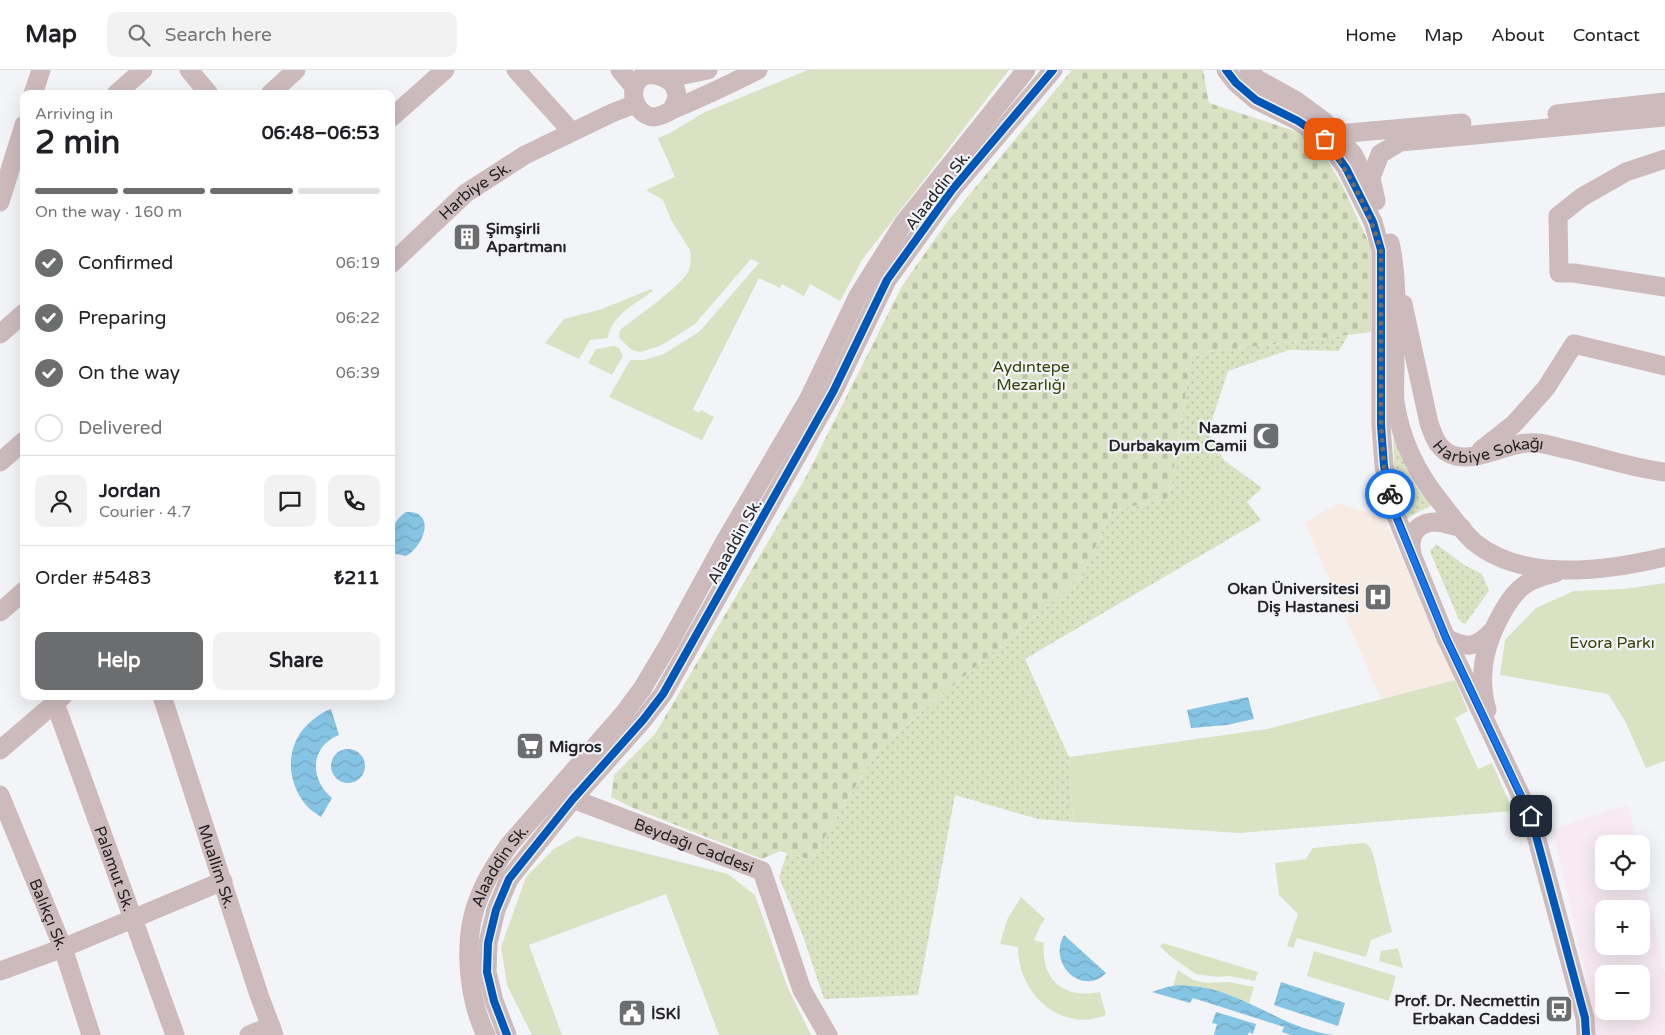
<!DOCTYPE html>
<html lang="en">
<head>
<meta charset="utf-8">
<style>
  :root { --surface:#fff; --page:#f2f2f2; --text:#202124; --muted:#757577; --line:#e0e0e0; --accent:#6c6d6f }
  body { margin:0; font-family:"Varela Round",sans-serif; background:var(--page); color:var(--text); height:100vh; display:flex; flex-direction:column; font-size:19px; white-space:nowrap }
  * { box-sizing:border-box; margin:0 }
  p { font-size:16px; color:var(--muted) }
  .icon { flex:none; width:28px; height:28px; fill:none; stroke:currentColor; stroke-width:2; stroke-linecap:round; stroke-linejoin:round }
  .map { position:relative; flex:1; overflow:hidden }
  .panel { position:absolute; left:20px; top:20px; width:375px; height:610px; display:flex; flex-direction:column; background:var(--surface); border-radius:10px; box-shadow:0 5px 20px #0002 }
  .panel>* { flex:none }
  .tools { position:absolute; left:1595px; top:765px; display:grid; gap:10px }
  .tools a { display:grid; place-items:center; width:55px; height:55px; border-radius:10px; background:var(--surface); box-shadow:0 5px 20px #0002; font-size:25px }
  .pin { position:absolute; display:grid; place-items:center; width:42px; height:42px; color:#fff; margin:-21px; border-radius:10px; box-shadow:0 2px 8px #0006 }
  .courier { position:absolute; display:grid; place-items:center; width:50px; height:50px; margin:-25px; border:4px solid #1a73e8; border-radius:50%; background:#fff; color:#222; box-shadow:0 1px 6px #0007 }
  .summary em { font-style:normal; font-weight:700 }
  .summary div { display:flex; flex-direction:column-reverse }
  .summary { display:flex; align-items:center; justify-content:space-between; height:85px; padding:0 15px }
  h1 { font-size:32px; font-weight:700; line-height:38px }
  .bar { display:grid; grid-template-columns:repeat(4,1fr); gap:8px 5px; align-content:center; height:60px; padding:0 15px }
  .bar i { height:6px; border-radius:4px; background:var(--line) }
  .bar .on { background:var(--accent) }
  .bar p { grid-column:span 4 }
  .line { display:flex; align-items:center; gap:12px; padding:0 15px; border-top:1px solid var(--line) }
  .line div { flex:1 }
  .round { display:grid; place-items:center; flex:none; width:52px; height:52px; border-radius:10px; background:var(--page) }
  ol { padding:0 15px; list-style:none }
  li { display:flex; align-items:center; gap:15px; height:55px }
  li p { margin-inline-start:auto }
  li .icon { padding:5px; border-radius:50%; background:var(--accent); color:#fff; stroke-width:4 }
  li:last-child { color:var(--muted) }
  li i { width:28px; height:28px; border:2px solid var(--line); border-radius:50% }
  .cta { display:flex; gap:10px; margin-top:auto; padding:10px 15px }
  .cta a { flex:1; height:58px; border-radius:10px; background:var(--accent); color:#fff; font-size:20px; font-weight:700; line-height:58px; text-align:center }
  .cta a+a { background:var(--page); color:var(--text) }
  header { display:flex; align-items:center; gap:30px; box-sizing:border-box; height:70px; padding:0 25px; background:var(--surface); border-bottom:1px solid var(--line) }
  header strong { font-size:24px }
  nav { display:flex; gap:28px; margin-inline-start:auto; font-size:18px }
  .search { width:350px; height:45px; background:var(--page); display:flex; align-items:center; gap:12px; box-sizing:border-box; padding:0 18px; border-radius:10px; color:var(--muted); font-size:19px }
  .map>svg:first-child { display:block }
  .commercial { fill:#f7eaf2; fill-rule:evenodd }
  .medical { fill:#f6ece4 }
  .grass { fill:url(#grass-dots) }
  .cemetery { fill:url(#cemetery-stones) }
  .green { fill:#dae2c3 }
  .water { fill:url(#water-waves) }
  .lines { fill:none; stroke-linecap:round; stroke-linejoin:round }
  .minor { stroke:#cdbabd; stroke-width:19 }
  .cycleway-casing { stroke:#f2f3f8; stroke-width:11 }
  .cycleway { stroke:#0057b8; stroke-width:8 }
  .done { stroke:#6c6d6f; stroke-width:5; stroke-dasharray:0 9 }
  .route { stroke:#1a73e8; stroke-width:6 }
  .labels { text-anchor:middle; stroke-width:4.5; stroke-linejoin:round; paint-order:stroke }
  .street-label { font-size:16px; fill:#242426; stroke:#f2f3f8 }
  .poi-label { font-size:16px; font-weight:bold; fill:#242426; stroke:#f2f3f8; text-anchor:start }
  .park-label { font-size:16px; fill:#384204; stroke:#f2f3f8 }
</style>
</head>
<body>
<header>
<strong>Map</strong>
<div class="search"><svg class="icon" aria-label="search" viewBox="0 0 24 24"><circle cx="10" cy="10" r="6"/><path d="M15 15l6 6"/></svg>Search here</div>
<nav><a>Home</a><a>Map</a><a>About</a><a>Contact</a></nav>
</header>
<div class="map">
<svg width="1665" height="965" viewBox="0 0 1665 965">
  <defs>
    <pattern id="grass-dots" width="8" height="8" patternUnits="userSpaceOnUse" patternTransform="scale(1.25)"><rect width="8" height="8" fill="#dae2c3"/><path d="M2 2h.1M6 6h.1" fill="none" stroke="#bbc2a7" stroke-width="1.8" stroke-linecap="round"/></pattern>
    <pattern id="cemetery-stones" width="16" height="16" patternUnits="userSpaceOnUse" patternTransform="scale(1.25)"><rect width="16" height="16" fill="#dae2c3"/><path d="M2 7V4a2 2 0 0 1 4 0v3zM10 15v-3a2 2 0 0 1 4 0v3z" fill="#bbc2a7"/></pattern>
    <pattern id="water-waves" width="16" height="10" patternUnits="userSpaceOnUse" patternTransform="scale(1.25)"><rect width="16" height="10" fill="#86c4e3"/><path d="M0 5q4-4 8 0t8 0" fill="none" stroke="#74a8c3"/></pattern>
  </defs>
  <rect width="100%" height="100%" fill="#f3f4f7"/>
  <!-- commercial -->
  <path class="commercial" d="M 1629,735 L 1637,774 L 1604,774 L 1604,811 L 1641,811 L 1641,793 L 1665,903 L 1665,965 L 1595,965 L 1586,907 L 1553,759 L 1609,740 ZM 1604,839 L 1641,839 L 1641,876 L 1604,876 ZM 1604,904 L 1641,904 L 1641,941 L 1604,941 Z"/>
  <!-- medical -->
  <path class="medical" d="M 1338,433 L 1384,448 L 1455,610 L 1381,629 L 1305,453 Z"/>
  <!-- grass -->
  <path class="grass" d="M 1348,265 L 1339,281 L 1289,280 L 1228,301 L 1208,362 L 1224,390 L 1262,418 L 1247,432 L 1261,450 L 1025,589 L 1069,687 L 1073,752 L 1038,749 L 955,725 L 918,925 L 824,929 L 803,866 L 779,807 L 787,783 L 811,790 L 878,679 L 1083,506 L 1111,441 L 1169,428 L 1192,284 Z
    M 1393,356 L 1406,397 L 1416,417 L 1432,435 L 1407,448 L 1394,401 Z
    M 1436,474 L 1466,496 L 1482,504 L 1489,521 L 1465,554 L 1459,550 L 1430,481 Z"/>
  <!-- cemetery -->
  <path class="cemetery" d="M 1072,0 L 1203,0 L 1209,33 L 1301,63 L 1323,83 L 1341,113 L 1371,177 L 1371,262 L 1192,284 L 1169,428 L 1111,441 L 1083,506 L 878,679 L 811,790 L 780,781 L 762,789 L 633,738 L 611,727 L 614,705 L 655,664 L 806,407 L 902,216 L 947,152 Z"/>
  <!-- green -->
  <path class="green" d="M 808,0 L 1009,0 L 862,190 L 840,231 L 810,214 L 804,226 L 782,214 L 780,218 L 759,208 L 693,339 L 699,343 L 701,340 L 714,347 L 702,370 L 609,327 L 630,290 L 644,290 L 664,284 L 700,261 L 759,193 L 751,189 L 695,254 L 662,275 L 641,282 L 632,280 L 619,268 L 620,260 C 635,248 683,215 689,200 C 691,194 691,186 690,180 L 671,150 L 663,130 L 646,120 L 675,107 L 658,68 L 670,63 L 705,42 Z
    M 651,219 L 653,221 C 637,233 610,246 608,268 L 590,270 L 579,289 L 545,273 L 564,249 L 602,239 Z
    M 614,276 L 619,278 L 623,286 L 612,305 L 588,293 L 596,279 Z
    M 1665,513 L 1665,691 L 1646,698 L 1625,651 L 1608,624 L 1500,605 L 1505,570 L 1536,538 L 1574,521 L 1624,519 Z
    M 1455,610 L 1468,641 L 1455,648 L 1478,699 L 1492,693 L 1513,741 L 1239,763 L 1073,752 L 1069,687 L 1267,659 Z
    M 577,766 L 728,804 L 755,825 L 787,916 L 811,965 L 719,965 L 666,824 L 529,875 L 562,965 L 532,965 L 507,915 L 501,877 L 526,807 L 554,779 Z
    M 1362,773 L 1366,773 L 1372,780 L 1392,862 L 1371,870 L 1366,887 L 1297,868 L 1293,878 L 1287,876 L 1298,844 L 1279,825 L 1275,793 L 1306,789 L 1313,778 Z
    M 1021,827 L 1045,849 L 1040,856 L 1034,870 L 1044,873 C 1041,911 1064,929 1100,922 L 1106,945 C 1060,964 1017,922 1018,877 L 1000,874 L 1007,850 Z
    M 1163,873 L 1258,902 L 1255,911 L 1229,906 L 1219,907 L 1196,904 L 1170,886 L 1160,876 Z
    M 1398,878 L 1403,898 L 1379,891 L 1381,881 Z
    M 1314,881 L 1396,906 L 1389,931 L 1307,906 Z
    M 1178,900 L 1193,910 L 1206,913 L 1229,912 L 1254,917 L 1249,933 C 1226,923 1199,913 1173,916 Z"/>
  <!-- water -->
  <path class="water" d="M 406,442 C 437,440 424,477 406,486 L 396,484 L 391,479 C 391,464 392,451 406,442 Z
    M 1248,627 L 1254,649 L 1227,655 L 1191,658 L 1187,640 Z
    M 331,639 L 339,665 C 310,676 309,709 332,728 L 321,747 C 316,743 310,740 306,735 C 286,711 285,676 308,654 C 315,648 322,642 331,639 Z
    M331 696a17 17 0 1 1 34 0a17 17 0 1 1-34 0Z
    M 1064,865 L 1106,903 C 1083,927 1047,894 1064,865 Z
    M 1281,912 L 1345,933 L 1338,956 L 1274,935 Z
    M 1179,915 C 1196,916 1213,918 1229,925 C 1265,938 1295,961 1334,965 L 1291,965 L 1282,962 L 1284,957 L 1193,928 L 1190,933 L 1152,922 L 1167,917 Z
    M 1216,942 L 1256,954 L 1253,964 L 1249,962 L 1248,965 L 1214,965 L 1217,954 L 1212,953 Z"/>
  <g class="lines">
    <!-- minor -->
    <g class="minor">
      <path d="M 189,0 L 209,24"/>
      <path d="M 516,0 L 572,62"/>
      <path d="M 620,0 L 634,17"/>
      <path d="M 1226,0 L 1236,13 L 1256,30 L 1298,51 L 1325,69 L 1346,98 L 1373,152 L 1381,180 L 1381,355 L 1384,396 L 1394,441 L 1446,568 L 1531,747 L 1585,948 L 1586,965"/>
      <path d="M 1249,0 L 1257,9 L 1295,30 L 1325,52 L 1353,84 L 1368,114"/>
      <path d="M 669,8 L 708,0"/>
      <path d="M 33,24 L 41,0"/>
      <path d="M 116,24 L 143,0"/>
      <path d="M 270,24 L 296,0"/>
      <path d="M 671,40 C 688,18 664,0 643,6 C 626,18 634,44 653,47 C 662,47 667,42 674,39 C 703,27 730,14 758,0"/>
      <path d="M 1557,44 L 1665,32"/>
      <path d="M 391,48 L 445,0"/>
      <path d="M 1337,64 L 1462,53"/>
      <path d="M 1665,89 L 1626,102 L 1582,127 L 1558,146 L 1559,203 L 1574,203 L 1665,217"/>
      <path d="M 1376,131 L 1371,108 L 1380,84 L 1400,72 L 1665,47"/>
      <path d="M 0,132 L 24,55"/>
      <path d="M 1390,173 C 1399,212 1395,254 1395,294 C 1395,307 1394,320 1395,332 C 1401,371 1417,404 1442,434 C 1452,447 1462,461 1474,472 C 1524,513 1607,501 1665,487"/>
      <path id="s1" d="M 391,194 L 466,123 L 525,85 L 612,43 L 635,34"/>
      <path id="s2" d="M 1403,234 L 1429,353 C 1434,368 1439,382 1456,386 C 1479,392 1512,370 1538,373 C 1547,374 1556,377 1565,379 C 1598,386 1631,398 1665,402"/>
      <path d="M 0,264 L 24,243"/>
      <path d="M 1481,380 L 1514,354 L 1546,318 L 1574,274 L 1665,296"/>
      <path d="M 0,392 L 24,371"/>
      <path d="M 1412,483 C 1408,467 1416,453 1434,452 C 1443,452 1453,456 1462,458"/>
      <path d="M 0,542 L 24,521"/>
      <path d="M 1446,568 C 1466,578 1475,579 1491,562"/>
      <path id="s3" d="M 162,626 L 259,925 L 274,965"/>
      <path id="s4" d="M 55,633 L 175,965"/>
      <path d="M 1487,640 C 1477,606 1485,573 1502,543 C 1508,532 1515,521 1526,514 C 1535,508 1544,506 1555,503"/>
      <path d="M 0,680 L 63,626"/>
      <path id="s5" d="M 564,722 L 573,729 L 762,801 L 802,920 L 828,965"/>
      <path id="s6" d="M 0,725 L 63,878 L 91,965"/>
      <path d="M 0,901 L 63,878 L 223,811"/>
      <path d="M 249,965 L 271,956"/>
      <path id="s7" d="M 486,965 C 467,926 462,866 480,825 C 487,807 498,791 509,775 L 625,642 L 642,619 L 670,572 L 724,473 L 808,330 L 858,226 L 903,154 L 1026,0"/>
      <path d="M 507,965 L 494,931 L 487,902 L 488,873 L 496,840 L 509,809 L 573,729 L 643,650 L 663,624 L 833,322 L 887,210 L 952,120 L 1053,0"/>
    </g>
    <!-- cycleway casing -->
    <g class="cycleway-casing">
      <path id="cycleway" d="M 1226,0 L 1236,13 L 1256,30 L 1298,51 L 1325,69 L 1346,98 L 1373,152 L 1381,180 L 1381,355 L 1384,396 L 1394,441 L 1446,568 L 1531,747 L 1585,948 L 1586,965
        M 507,965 L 494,931 L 487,902 L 488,873 L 496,840 L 509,809 L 573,729 L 643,650 L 663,624 L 833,322 L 887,210 L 952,120 L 1053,0"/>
    </g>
    <!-- cycleway -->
    <use href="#cycleway" class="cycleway"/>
  </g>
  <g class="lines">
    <!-- done -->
    <path class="done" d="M 1325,69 C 1350,105 1368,138 1381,180 L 1381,355 L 1384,396 L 1390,424"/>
    <!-- route -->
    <path class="route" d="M 1390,424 L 1394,442 L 1446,568 L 1531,746"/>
  </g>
  <!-- icons -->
  <defs>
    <g id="building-square" transform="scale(1.4375)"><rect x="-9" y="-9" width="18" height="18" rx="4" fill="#6c6d6f" stroke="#f2f3f8"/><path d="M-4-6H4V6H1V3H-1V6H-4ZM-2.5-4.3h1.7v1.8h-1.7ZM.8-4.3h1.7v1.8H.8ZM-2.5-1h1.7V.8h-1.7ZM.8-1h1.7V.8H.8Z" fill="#fff"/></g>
    <g id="mosque-square" transform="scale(1.4375)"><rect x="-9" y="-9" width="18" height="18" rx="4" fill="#6c6d6f" stroke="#f2f3f8"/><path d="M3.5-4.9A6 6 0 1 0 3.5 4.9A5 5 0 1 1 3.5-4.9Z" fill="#fff"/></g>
    <g id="hospital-square" transform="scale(1.4375)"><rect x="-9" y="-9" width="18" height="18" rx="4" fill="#6c6d6f" stroke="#f2f3f8"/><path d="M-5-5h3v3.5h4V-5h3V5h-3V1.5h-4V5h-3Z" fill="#fff"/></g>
    <g id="supermarket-square" transform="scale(1.4375)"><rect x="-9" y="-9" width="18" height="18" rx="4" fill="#6c6d6f" stroke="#f2f3f8"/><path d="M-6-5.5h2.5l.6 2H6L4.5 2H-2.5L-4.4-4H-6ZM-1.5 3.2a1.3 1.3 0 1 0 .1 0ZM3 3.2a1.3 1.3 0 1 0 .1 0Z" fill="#fff"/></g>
    <g id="bus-square" transform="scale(1.4375)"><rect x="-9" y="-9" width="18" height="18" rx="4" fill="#6c6d6f" stroke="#f2f3f8"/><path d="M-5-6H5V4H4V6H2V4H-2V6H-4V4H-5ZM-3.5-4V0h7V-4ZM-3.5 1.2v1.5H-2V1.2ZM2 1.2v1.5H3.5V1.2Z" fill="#fff"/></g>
    <g id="civic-square" transform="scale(1.4375)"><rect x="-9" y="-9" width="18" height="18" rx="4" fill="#6c6d6f" stroke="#f2f3f8"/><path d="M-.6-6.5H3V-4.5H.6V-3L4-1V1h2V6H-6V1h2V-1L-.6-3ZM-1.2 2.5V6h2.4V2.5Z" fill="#fff"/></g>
  </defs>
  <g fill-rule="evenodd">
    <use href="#building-square" x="467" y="167"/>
    <use href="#mosque-square" x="1266" y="366"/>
    <use href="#hospital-square" x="1378" y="527"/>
    <use href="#supermarket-square" x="530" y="676"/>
    <use href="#bus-square" x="1559" y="939"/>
    <use href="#civic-square" x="632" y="943"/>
  </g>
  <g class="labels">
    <!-- street labels -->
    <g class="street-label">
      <text transform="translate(937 120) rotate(-52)" y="6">Alaaddin Sk.</text>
      <text dy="6" stroke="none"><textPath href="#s1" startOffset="112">Harbiye Sk.</textPath></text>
      <text dy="6" stroke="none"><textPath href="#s2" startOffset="199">Harbiye Sokağı</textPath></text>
      <text transform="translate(734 471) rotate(-61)" y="6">Alaaddin Sk.</text>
      <text dy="6" stroke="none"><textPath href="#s5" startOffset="141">Beydağı Caddesi</textPath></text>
      <text dy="6" stroke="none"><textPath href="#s3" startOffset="179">Muallim Sk.</textPath></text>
      <text dy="6" stroke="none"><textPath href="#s7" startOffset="179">Alaaddin Sk.</textPath></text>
      <text dy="6" stroke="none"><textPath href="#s4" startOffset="176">Palamut Sk.</textPath></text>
      <text dy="6" stroke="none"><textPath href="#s6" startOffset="129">Balıkçı Sk.</textPath></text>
    </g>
    <!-- poi labels -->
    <g class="poi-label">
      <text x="486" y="164">Şimşirli<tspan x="486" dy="18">Apartmanı</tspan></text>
      <text x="1247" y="363" text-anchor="end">Nazmi<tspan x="1247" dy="18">Durbakayım Camii</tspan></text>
      <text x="1359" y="524" text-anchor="end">Okan Üniversitesi<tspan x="1359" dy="18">Diş Hastanesi</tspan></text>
      <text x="549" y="682">Migros</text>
      <text x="1540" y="936" text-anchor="end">Prof. Dr. Necmettin<tspan x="1540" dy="18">Erbakan Caddesi</tspan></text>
      <text x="651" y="949">İSKİ</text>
    </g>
    <!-- park labels -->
    <g class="park-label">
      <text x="1031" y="302">Aydıntepe<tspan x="1031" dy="18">Mezarlığı</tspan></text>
      <text x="1612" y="578">Evora Parkı</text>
    </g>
  </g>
</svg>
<div class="tools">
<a><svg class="icon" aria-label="locate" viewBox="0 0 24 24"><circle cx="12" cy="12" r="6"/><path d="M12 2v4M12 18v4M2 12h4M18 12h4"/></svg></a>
<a>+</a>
<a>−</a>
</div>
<div class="pin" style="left:1325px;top:69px;background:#ea580c"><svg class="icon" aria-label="bag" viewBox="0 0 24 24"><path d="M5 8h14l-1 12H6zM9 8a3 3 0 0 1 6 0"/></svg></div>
<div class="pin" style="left:1531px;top:746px;background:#1f2937"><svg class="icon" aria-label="home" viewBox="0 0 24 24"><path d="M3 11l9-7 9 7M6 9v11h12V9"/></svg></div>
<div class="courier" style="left:1390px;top:424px"><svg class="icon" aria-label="bike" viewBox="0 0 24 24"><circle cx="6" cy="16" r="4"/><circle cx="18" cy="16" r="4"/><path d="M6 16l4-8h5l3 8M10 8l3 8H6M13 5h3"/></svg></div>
<section class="panel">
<div class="summary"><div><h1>2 min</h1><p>Arriving in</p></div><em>06:48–06:53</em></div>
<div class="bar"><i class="on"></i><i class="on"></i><i class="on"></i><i></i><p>On the way · 160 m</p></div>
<ol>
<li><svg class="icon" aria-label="check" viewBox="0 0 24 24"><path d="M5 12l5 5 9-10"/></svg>Confirmed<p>06:19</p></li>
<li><svg class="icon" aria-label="check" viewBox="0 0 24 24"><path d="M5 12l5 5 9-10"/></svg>Preparing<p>06:22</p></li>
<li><svg class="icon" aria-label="check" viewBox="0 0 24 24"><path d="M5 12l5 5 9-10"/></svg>On the way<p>06:39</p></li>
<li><i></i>Delivered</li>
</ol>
<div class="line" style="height:90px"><a class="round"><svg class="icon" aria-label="person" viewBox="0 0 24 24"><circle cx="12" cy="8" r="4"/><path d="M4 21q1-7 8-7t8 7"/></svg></a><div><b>Jordan</b><p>Courier · 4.7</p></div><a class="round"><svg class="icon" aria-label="chat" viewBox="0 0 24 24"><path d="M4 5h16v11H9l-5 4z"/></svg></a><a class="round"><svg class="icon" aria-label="phone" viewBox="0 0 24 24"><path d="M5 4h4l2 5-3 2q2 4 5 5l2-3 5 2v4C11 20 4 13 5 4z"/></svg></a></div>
<div class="line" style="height:65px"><div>Order #5483</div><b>₺211</b></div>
<div class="cta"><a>Help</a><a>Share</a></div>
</section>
</div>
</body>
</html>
